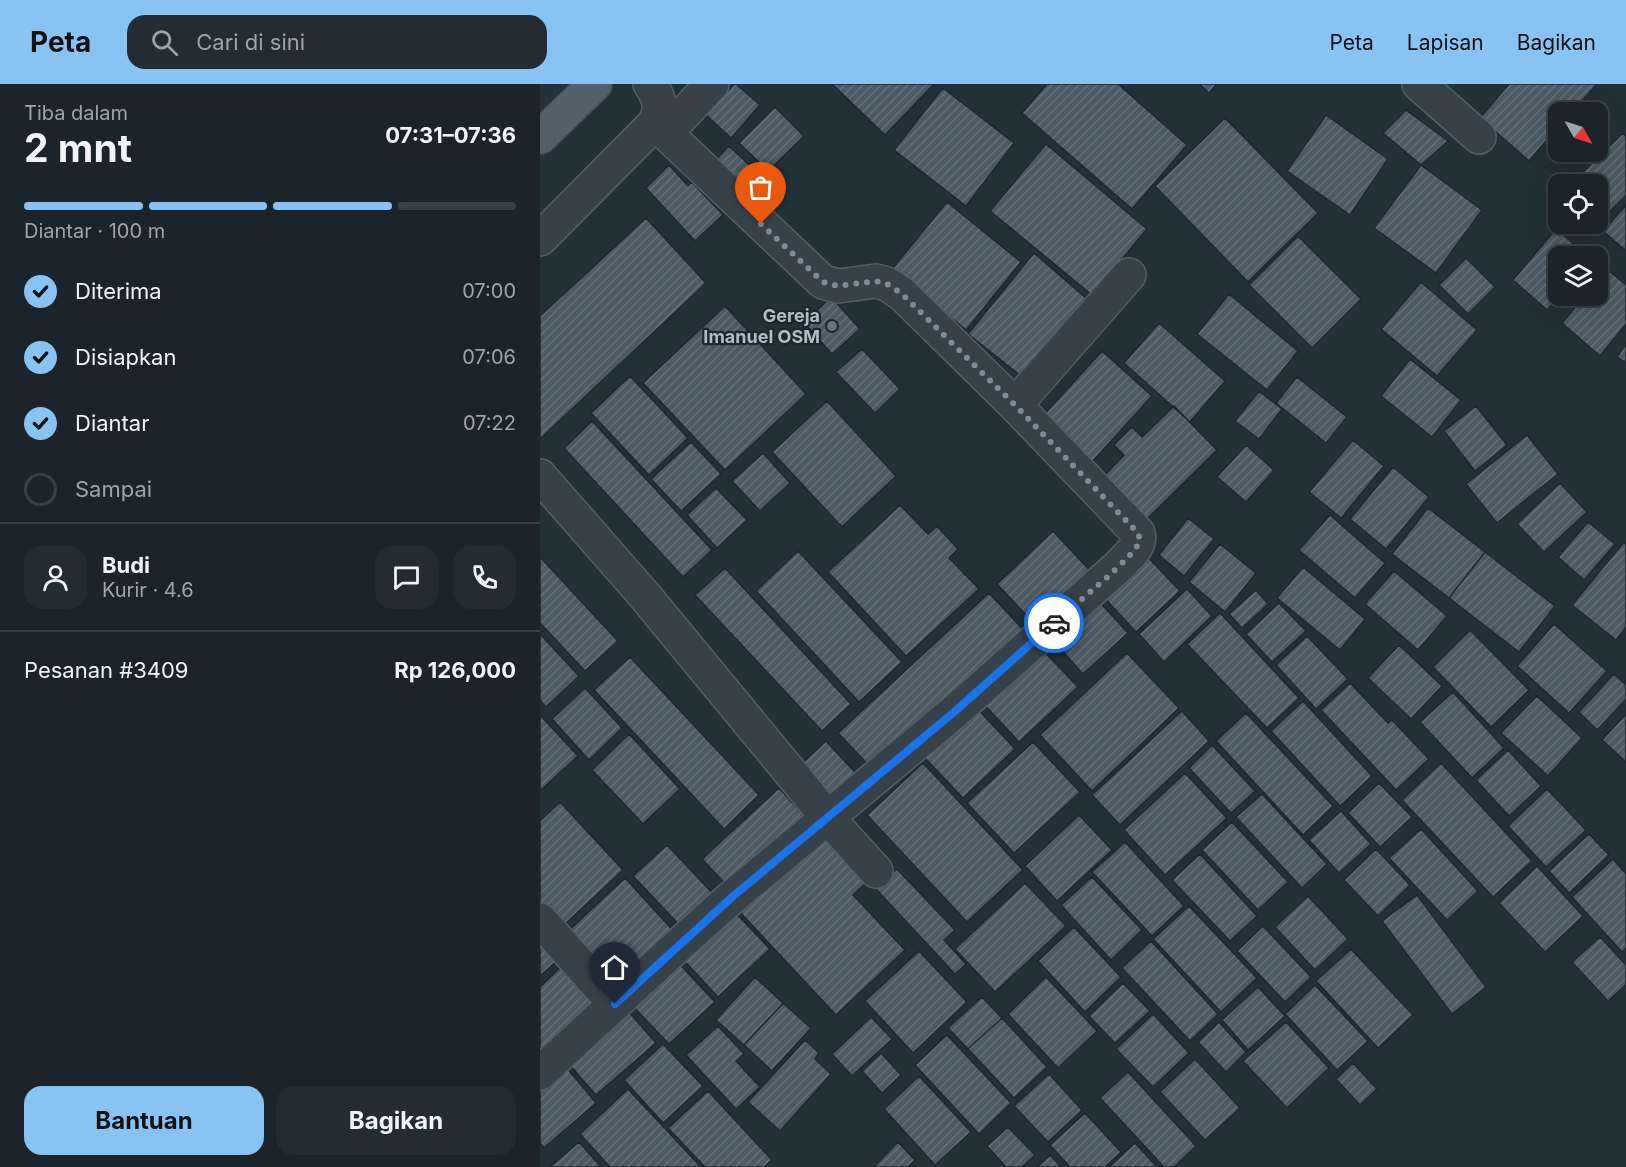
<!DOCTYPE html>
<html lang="id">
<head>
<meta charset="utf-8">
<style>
  :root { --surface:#1a242a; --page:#232c32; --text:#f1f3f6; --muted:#9fa4a8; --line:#384147; --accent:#88c3f3 }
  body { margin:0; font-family:Inter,sans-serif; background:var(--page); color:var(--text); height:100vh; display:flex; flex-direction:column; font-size:22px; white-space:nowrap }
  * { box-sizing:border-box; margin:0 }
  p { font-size:20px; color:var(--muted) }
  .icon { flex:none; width:33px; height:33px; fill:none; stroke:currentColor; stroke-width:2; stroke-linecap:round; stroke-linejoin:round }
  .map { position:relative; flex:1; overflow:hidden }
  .sheet { display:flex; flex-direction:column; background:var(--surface); width:540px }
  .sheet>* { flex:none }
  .needle { width:39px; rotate:129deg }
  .tools { position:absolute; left:1008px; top:18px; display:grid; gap:12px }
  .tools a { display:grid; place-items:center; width:60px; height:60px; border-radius:12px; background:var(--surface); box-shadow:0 6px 24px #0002,0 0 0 2px var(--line); font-size:30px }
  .pin { position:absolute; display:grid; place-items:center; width:51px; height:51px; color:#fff; margin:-62px -26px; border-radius:50% 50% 50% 0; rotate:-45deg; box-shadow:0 0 6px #0007 }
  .pin .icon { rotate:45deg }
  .courier { position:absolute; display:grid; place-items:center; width:60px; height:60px; margin:-30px; border:4px solid #1a73e8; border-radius:50%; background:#fff; color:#222; box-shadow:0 2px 8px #0007 }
  .head em { font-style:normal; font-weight:700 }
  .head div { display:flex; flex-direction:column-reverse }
  .head { display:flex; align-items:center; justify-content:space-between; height:102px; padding:0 24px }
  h1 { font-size:39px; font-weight:700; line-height:45px }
  .bar { display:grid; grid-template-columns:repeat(4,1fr); gap:9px 6px; align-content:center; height:72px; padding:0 24px }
  .bar i { height:8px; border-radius:4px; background:var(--line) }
  .bar .on { background:var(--accent) }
  .bar p { grid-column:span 4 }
  .line { display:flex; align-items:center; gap:15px; padding:0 24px; border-top:2px solid var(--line) }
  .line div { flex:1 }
  .round { display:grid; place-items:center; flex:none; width:63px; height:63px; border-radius:18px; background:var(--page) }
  ol { padding:0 24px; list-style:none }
  li { display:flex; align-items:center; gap:18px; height:66px }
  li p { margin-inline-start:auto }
  li .icon { padding:6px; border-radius:50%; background:var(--accent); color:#111; stroke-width:4 }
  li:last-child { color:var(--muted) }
  li i { width:33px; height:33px; border:3px solid var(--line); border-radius:50% }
  .button { display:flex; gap:12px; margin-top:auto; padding:12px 24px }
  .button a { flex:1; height:69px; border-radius:18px; background:var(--accent); color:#111; font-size:24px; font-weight:700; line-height:69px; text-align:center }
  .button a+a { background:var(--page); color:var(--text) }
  header { display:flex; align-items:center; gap:36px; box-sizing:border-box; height:84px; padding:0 30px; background:var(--accent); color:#111 }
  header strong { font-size:28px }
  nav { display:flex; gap:33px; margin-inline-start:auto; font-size:21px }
  .search { width:420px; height:54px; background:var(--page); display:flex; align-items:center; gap:15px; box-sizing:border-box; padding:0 21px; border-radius:18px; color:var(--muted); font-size:22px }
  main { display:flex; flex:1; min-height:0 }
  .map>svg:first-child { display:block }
  .building { fill:url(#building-hatch); stroke:#1d2830; stroke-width:1.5 }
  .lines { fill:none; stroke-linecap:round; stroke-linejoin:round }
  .minor-casing { stroke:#545f67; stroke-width:36 }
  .major-casing { stroke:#424d55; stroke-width:36 }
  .minor { stroke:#364149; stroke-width:33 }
  .major { stroke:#546069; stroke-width:33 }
  .done { stroke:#7f8b94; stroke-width:6; stroke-dasharray:0 10.8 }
  .route { stroke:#1a73e8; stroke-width:8 }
  .worship-dot { fill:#6b7280; stroke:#1b262e; stroke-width:2 }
  .labels { text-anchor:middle; stroke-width:4.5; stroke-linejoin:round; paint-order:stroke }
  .poi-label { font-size:18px; font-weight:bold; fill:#b1bcc5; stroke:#1b262e; text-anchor:end }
</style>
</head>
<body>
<header>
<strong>Peta</strong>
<div class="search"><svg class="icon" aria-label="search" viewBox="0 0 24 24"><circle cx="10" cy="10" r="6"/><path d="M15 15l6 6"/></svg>Cari di sini</div>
<nav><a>Peta</a><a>Lapisan</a><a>Bagikan</a></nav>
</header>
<main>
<section class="sheet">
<div class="head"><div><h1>2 mnt</h1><p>Tiba dalam</p></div><em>07:31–07:36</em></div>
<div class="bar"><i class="on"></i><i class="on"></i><i class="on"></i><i></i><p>Diantar · 100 m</p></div>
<ol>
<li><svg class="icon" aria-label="check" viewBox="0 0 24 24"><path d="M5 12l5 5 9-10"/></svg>Diterima<p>07:00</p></li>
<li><svg class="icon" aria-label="check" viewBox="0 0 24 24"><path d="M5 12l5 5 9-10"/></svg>Disiapkan<p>07:06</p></li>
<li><svg class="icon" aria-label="check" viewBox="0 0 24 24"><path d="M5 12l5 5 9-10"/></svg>Diantar<p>07:22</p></li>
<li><i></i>Sampai</li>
</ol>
<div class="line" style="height:108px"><a class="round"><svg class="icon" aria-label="person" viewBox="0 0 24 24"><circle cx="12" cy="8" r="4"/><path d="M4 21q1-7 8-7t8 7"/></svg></a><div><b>Budi</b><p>Kurir · 4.6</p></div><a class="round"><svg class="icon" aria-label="chat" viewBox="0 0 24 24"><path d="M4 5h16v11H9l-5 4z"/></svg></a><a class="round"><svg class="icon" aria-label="phone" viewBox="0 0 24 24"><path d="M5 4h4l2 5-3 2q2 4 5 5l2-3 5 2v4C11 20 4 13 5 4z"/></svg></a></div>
<div class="line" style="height:78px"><div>Pesanan #3409</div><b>Rp 126,000</b></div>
<div class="button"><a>Bantuan</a><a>Bagikan</a></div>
</section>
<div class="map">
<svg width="1086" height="1083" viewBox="0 0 1086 1083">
  <defs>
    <pattern id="building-hatch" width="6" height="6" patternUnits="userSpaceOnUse" patternTransform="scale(1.5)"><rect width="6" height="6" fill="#4b5a64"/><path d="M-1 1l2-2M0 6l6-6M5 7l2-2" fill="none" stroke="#637079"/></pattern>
  </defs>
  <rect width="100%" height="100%" fill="#223038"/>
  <!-- building -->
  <path class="building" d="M 194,0 L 196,0 L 220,21 L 191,54 L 166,31 Z
    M 292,0 L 394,0 L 345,51 Z
    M 507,0 L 578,0 L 647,61 L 592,125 L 482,29 Z
    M 659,0 L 677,0 L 669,9 Z
    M 969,0 L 1057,0 L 1032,28 L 1018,28 L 1018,43 L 989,77 L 940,34 Z
    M 403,4 L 474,59 L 426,122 L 354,66 Z
    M 235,23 L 264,52 L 228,87 L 199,59 Z
    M 866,26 L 908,57 L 881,81 L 843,49 Z
    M 786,31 L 848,75 L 810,131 L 747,87 Z
    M 685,34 L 778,129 L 708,198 L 615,102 Z
    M 1083,49 L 1086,52 L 1086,111 L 1058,139 L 1058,100 L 1031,100 Z
    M 506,60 L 607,145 L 552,211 L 450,127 Z
    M 189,62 L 222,93 L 210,107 L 176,76 Z
    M 129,81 L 148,102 L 152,98 L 183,131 L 155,157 L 106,104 Z
    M 881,81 L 942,126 L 896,189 L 834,144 Z
    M 407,118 L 481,178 L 426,246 L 352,185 Z
    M 1086,121 L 1086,167 L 1063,147 Z
    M 106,134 L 166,199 L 0,355 L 0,232 Z
    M 1041,140 L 1057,140 L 1049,148 Z
    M 1016,145 L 1048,172 L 1018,172 L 1019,212 L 1007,226 L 973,196 Z
    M 758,152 L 821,215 L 772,264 L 709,201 Z
    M 494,169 L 547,215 L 482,293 L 428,250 Z
    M 926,174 L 955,203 L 928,230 L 899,201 Z
    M 1067,185 L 1086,201 L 1086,240 L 1060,272 L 1022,239 L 1045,212 L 1058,212 L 1058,197 Z
    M 881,198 L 937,246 L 897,292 L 841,245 Z
    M 689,210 L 758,267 L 727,306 L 657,250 Z
    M 291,213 L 320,245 L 292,270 L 264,239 Z
    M 185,222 L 266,310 L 185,386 L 103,299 Z
    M 619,239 L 685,297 L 650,338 L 584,279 Z
    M 1086,260 L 1086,279 L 1077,273 Z
    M 322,265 L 360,305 L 335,329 L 296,288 Z
    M 562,267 L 612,312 L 551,379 L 501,334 Z
    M 870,275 L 921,316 L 892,353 L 841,312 Z
    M 90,292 L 148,354 L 109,391 L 51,329 Z
    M 757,293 L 807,333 L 786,359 L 736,319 Z
    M 719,307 L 742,325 L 719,355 L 695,337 Z
    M 287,317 L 356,392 L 302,443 L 232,368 Z
    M 634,322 L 677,366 L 602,440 L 559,397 L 584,371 L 574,361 L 592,343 L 602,353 Z
    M 936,322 L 967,361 L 935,387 L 904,347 Z
    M 52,337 L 172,466 L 143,493 L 24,364 Z
    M 987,351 L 1018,390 L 957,439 L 926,400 Z
    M 813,356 L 844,382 L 801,434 L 769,408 Z
    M 151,358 L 181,390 L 141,427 L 111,395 Z
    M 706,361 L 734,386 L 706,418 L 677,393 Z
    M 223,369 L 250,399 L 220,427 L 192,397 Z
    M 853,383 L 889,413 L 846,465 L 810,435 Z
    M 1020,399 L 1047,428 L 1004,468 L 977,440 Z
    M 176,404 L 207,436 L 177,464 L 147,431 Z
    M 360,421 L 388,450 L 397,442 L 418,465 L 409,474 L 439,505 L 366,572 L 288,488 Z
    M 888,424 L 945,468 L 909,514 L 852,470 Z
    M 790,431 L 845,479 L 815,514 L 759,466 Z
    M 648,434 L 674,455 L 644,492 L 619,471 Z
    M 1048,438 L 1075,460 L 1044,496 L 1018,473 Z
    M 513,447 L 557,494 L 501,547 L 457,500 Z
    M 1084,458 L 1086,460 L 1086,543 L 1076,556 L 1032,521 Z
    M 680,460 L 716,489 L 685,528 L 649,498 Z
    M 258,467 L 362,578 L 319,618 L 216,507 Z
    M 603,468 L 640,507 L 596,548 L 560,509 Z
    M 945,468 L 1015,522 L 979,568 L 909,514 Z
    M 0,473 L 78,557 L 45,587 L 0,539 Z
    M 763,483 L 825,535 L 800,566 L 737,514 Z
    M 185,484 L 311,620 L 282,647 L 155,511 Z
    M 854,487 L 907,532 L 878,566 L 825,520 Z
    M 647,505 L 672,532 L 624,578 L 599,550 Z
    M 716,506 L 728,520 L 702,544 L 689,530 Z
    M 449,509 L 488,551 L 338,691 L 298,649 Z
    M 553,511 L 588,549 L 543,590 L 509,552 Z
    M 739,519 L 766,547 L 732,578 L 706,550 Z
    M 680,529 L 759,614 L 727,644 L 647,560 Z
    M 1014,540 L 1067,587 L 1029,629 L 977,582 Z
    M 930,546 L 989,606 L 951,643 L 893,583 Z
    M 0,550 L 39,592 L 6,623 L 0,616 Z
    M 767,552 L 808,595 L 776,625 L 736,581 Z
    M 498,561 L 538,603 L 479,658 L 440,616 Z
    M 859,561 L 902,602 L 871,635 L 828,594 Z
    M 587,569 L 639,624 L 552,707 L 500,651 Z
    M 90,573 L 219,711 L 184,745 L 54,606 Z
    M 1074,590 L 1086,601 L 1086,615 L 1057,646 L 1039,628 Z
    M 810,599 L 848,639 L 852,636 L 889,675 L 856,706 L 781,626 Z
    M 45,604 L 82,644 L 49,676 L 12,635 Z
    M 913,608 L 964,664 L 932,694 L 880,638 Z
    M 997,612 L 1042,654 L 1008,692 L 961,649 Z
    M 763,617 L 832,692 L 800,722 L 731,647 Z
    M 435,622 L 475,665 L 423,714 L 382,671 Z
    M 642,627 L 669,657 L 580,741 L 552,711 Z
    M 706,629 L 793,722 L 763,751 L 676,657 Z
    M 1086,630 L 1086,678 L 1062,656 Z
    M 0,631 L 38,672 L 0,707 Z
    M 89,650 L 140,705 L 103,740 L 52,686 Z
    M 286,657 L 324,698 L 296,724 L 258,683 Z
    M 493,658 L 540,708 L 474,769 L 427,719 Z
    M 672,661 L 715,707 L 691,729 L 649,684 Z
    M 968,666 L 1001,702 L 969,732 L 936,696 Z
    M 383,679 L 483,786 L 427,838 L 327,731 Z
    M 901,679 L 992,777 L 953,813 L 862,716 Z
    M 645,689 L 687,734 L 625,791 L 584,746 Z
    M 839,699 L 872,733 L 840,763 L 808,729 Z
    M 239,704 L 270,738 L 194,809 L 162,775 Z
    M 1007,705 L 1046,746 L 1006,783 L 968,742 Z
    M 722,710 L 787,780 L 762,804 L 696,733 Z
    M 20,718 L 83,786 L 23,842 L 0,818 L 0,737 Z
    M 801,727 L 831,760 L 799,789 L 769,756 Z
    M 539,731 L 572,766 L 517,817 L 485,782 Z
    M 692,738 L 748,798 L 718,826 L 662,766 Z
    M 881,745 L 938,807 L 907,836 L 849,774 Z
    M 279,747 L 327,798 L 313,811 L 365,866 L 296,931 L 196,824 Z
    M 1049,750 L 1069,771 L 1029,809 L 1009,787 Z
    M 585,758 L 644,822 L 612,852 L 552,788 Z
    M 127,761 L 181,818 L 147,849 L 93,792 Z
    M 836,765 L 870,801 L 838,832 L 804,796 Z
    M 660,770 L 717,832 L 690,857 L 632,796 Z
    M 1073,775 L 1086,790 L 1086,864 L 1082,868 L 1032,813 Z
    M 997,782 L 1043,832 L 1005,868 L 959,819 Z
    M 357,785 L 415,846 L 404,856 L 426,880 L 415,890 L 336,805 Z
    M 552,793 L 602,846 L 571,876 L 521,821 Z
    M 85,794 L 139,853 L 79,909 L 25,850 Z
    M 485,799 L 526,842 L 455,908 L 415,865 Z
    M 877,811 L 946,903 L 912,930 L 842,837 Z
    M 768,812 L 808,855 L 775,886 L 735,843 Z
    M 189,822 L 230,865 L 178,913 L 138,870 Z
    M 649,822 L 717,894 L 681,928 L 613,855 Z
    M 723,842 L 771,893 L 745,918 L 697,867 Z
    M 534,843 L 581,893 L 545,928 L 498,877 Z
    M 1060,853 L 1086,881 L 1086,901 L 1068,917 L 1032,878 Z
    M 0,856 L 18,876 L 0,892 Z
    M 611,857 L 678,930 L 650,957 L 582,884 Z
    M 811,865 L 873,931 L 838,964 L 776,897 Z
    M 379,867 L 427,918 L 373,969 L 325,917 Z
    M 132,872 L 175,918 L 129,960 L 86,915 Z
    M 23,881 L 61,921 L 0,978 L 0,903 Z
    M 215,893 L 243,919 L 204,961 L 176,936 Z
    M 506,893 L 557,947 L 518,984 L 468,930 Z
    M 583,899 L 610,927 L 575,959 L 549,932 Z
    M 775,901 L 828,957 L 797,986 L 745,930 Z
    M 718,903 L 745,932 L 708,966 L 682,936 Z
    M 442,913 L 462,934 L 428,965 L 408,944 Z
    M 243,919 L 271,944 L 232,987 L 204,961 Z
    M 87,926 L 116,959 L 56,1011 L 27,978 Z
    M 613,930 L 649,969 L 613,1003 L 576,965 Z
    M 331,933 L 352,955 L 312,992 L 292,970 Z
    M 462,934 L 507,983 L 474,1014 L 428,965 Z
    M 679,938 L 706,968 L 686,988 L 658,958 Z
    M 746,938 L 789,984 L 747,1024 L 703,977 Z
    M 178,942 L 204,970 L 196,977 L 220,1003 L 196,1025 L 146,971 Z
    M 407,951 L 471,1019 L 439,1050 L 375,981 Z
    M 265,956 L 279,969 L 275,975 L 291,990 L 240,1047 L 208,1018 Z
    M 123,960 L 163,1002 L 123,1039 L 84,996 Z
    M 341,969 L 361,991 L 342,1009 L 322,987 Z
    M 655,975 L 700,1024 L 665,1056 L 620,1008 Z
    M 813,979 L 837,1005 L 820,1021 L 796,995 Z
    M 26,983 L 56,1019 L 4,1064 L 0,1059 L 0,1006 Z
    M 588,988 L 656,1062 L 634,1083 L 624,1083 L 560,1014 Z
    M 509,990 L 542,1026 L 508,1058 L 474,1022 Z
    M 379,992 L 431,1048 L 395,1081 L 344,1025 Z
    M 88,1005 L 161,1083 L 70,1083 L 40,1050 Z
    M 168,1007 L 232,1076 L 224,1083 L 165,1083 L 128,1044 Z
    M 545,1029 L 581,1068 L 565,1083 L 530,1083 L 510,1061 Z
    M 468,1043 L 495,1071 L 482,1083 L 466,1083 L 447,1062 Z
    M 39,1058 L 61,1083 L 10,1083 Z
    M 358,1058 L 375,1076 L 368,1083 L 334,1083 Z
    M 595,1059 L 617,1083 L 569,1083 Z
    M 510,1071 L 521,1083 L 497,1083 Z"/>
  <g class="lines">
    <!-- minor casing -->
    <g class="minor-casing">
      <path id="minor" d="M 879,0 L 939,53
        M 126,49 L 172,0
        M 0,155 L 115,39 C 122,24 120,14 110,0
        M 475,321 L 589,191
        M 0,392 L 105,512 L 288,734 L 336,787
        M 0,836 L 75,920
        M 0,989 L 132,867 L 191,814 L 413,629 L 579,482 C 587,473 602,462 598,449 L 475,321 L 362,210 L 347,200 L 336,197 L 298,202 L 283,198 L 115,39"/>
    </g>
    <!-- major casing -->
    <g class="major-casing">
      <path id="major" d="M 0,53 L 55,0"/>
    </g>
    <!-- minor -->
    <use href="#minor" class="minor"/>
    <!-- major -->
    <use href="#major" class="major"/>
  </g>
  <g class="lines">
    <!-- done -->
    <path class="done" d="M 221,140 L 283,198 L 298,202 L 336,197 L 347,200 L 362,210 L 475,321 L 598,449 C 599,453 600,454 599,458 C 595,473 529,525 514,539"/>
    <!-- route -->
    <path class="route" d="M 75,920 L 191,814 L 413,629 L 514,539"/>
  </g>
  <!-- markers -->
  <circle class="worship-dot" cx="292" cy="242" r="6"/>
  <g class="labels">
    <!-- poi labels -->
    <g class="poi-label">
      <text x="280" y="238">Gereja<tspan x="280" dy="21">Imanuel OSM</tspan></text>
    </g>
  </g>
</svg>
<div class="tools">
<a><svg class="needle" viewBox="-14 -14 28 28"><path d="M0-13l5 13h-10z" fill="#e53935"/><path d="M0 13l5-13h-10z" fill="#9fa4a8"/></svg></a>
<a><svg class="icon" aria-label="locate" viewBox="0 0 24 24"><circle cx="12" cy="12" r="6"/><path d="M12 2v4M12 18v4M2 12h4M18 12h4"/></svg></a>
<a><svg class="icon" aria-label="layers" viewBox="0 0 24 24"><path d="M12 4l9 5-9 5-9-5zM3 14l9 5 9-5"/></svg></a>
</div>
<div class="pin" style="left:221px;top:140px;background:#ea580c"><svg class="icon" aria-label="bag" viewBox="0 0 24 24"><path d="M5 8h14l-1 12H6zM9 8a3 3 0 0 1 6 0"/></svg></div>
<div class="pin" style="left:75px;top:920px;background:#1f2937"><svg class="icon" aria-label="home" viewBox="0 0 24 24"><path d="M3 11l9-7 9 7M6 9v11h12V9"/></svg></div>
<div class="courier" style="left:514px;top:539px"><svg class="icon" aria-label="car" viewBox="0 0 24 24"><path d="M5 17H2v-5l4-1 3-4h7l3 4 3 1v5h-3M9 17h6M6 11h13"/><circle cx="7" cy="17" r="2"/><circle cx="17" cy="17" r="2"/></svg></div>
</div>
</main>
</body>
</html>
